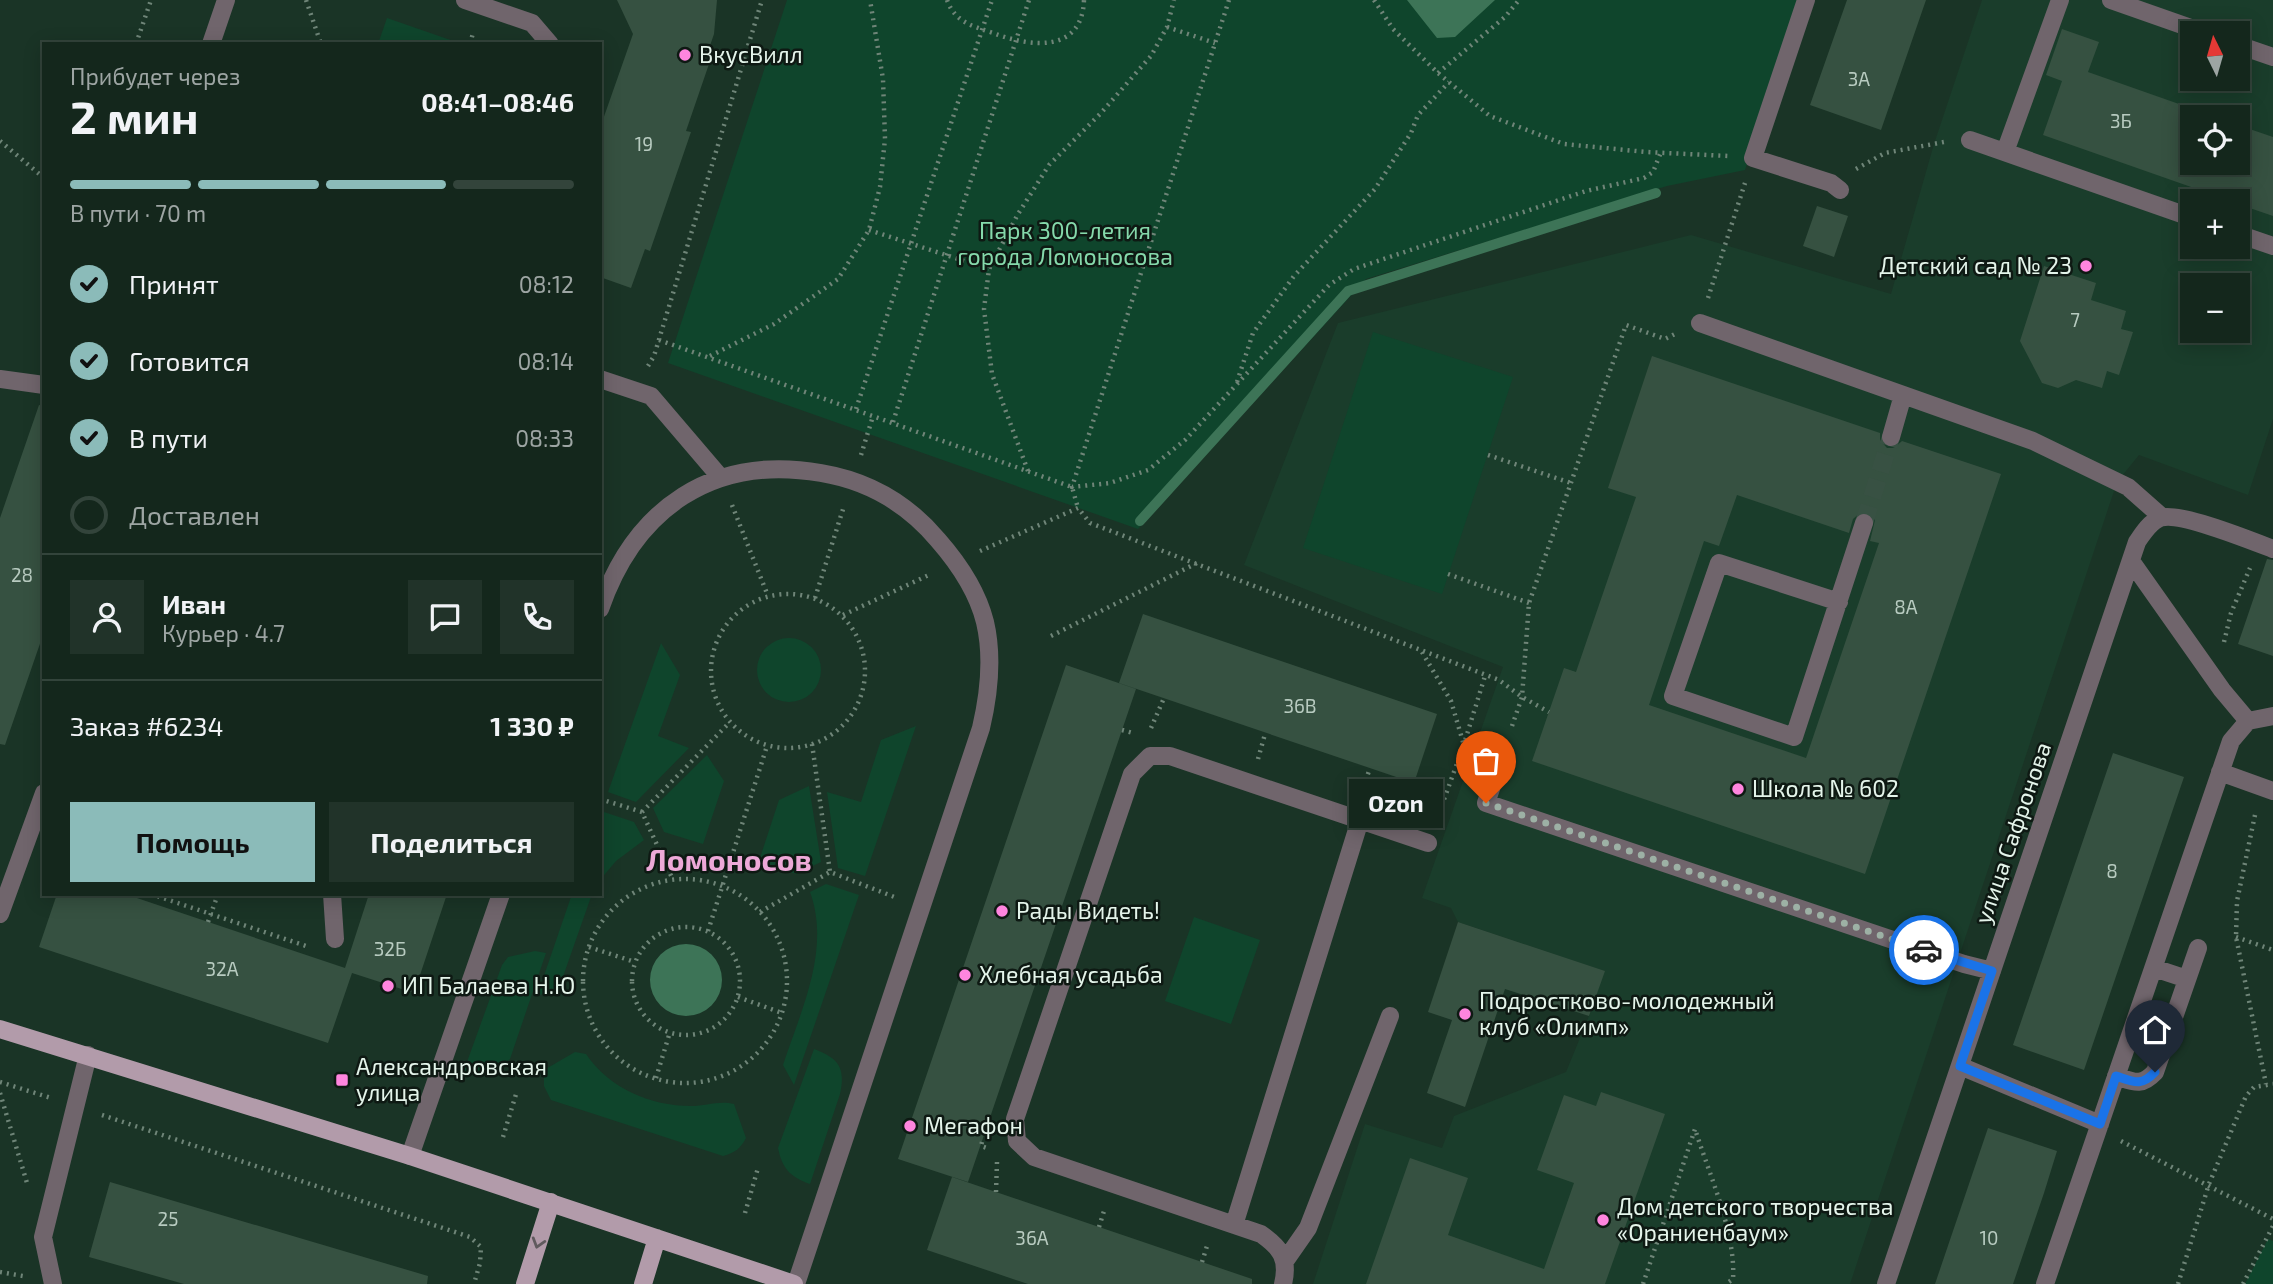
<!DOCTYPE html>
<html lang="ru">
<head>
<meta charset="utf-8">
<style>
  :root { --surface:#14271c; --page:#213329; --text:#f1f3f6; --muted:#9da5a3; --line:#33443b; --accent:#8bbbb9 }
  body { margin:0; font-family:"Exo 2",sans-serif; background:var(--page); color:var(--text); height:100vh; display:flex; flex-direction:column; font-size:26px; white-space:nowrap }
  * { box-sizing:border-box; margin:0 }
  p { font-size:23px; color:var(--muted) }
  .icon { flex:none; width:38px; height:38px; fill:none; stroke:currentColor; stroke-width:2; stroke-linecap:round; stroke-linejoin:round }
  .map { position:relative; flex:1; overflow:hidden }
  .drawer { position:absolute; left:42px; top:42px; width:560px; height:854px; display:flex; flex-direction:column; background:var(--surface); border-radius:0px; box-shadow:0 4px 18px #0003,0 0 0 2px var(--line) }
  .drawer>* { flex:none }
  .needle { width:46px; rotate:355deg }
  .tools { position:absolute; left:2180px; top:21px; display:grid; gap:14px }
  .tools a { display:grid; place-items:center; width:70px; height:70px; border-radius:0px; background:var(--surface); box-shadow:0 4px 18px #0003,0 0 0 2px var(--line); font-size:35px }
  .pin { position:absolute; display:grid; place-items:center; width:60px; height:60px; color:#fff; margin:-72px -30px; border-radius:50% 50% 50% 0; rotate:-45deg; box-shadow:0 0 7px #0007 }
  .pin .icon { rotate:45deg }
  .courier { position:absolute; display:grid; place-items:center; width:70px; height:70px; margin:-35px; border:5px solid #1a73e8; border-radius:50%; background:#fff; color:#222; box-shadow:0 2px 9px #0007 }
  .bubble { position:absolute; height:49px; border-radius:0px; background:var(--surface); box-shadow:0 4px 18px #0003,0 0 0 2px var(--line); font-size:23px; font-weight:700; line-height:49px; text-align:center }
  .overview em { font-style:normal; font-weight:700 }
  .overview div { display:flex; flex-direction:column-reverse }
  .overview { display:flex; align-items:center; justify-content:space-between; height:119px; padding:0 28px }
  h1 { font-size:46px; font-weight:700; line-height:52px }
  .bar { display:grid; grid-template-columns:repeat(4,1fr); gap:10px 7px; align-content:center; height:84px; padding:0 28px }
  .bar i { height:9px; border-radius:5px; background:var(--line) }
  .bar .current { background:var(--accent) }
  .bar p { grid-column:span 4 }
  .line { display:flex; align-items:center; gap:18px; padding:0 28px; border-top:2px solid var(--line) }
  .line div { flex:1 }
  .round { display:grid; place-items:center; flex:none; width:74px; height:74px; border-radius:0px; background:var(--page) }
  ol { padding:0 28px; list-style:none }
  li { display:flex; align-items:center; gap:21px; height:77px }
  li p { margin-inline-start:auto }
  li .icon { padding:7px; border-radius:50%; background:var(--accent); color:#111; stroke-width:4 }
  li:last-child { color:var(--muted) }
  li i { width:38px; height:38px; border:4px solid var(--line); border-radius:50% }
  .cta { display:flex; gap:14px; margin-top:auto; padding:14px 28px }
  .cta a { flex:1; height:80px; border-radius:0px; background:var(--accent); color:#111; font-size:28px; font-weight:700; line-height:80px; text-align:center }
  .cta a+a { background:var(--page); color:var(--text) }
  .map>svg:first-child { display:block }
  .built { fill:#1a3d2b; fill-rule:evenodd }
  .green { fill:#0f452c }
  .water { fill:#3d7457 }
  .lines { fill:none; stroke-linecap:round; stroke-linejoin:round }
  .stream { stroke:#3d7457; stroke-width:10 }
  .building { fill:#365141; fill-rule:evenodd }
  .minor-tunnel { stroke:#385143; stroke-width:18; stroke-dasharray:18 9; stroke-linecap:butt }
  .path { stroke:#6f8578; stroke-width:4.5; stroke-dasharray:2 5; stroke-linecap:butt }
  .minor { stroke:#70656c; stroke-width:18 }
  .major { stroke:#b29baa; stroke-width:18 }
  .oneway { stroke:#605a5e }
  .done { stroke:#9db1a5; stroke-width:7; stroke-dasharray:0 12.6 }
  .route { stroke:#1a73e8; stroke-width:9 }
  .poi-dot { fill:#ff85de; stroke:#0e1913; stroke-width:2.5 }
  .labels { text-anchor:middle; stroke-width:5; stroke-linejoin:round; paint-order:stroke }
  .number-label { font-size:19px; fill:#b8cbc0 }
  .poi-label { font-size:23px; fill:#e4f4ea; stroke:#0e1913; text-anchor:start }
  .park-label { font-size:23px; fill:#85d9ab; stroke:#0e1913 }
  .street-label { font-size:23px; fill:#e4f4ea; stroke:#0e1913 }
  .district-label { font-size:30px; font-weight:bold; fill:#eda9d8; stroke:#0e1913 }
</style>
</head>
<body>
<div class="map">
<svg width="2273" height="1284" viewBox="0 0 2273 1284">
  <rect width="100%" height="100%" fill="#1a3426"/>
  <!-- built -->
  <path class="built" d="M 1982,0 L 2273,0 L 2273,419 L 2248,495 L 2139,455 L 2117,482 L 1850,1284 L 1313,1284 L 1365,1124 L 1442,1148 L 1454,1116 L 1566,1072 L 1589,1016 L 1604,971 L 1458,922 L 1451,908 L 1422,898 L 1503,667 L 1244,565 L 1338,323 L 1691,235 L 1891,294 L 1934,144 ZM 2193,33 L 2238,33 L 2238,79 L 2193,79 ZM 2193,117 L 2238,117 L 2238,163 L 2193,163 ZM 2193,201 L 2238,201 L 2238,247 L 2193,247 ZM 2193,285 L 2238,285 L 2238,331 L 2193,331 Z"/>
  <!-- green -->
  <path class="green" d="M 787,0 L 1803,0 L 1745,170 L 1667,186 L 1366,279 L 1138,529 L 668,363 Z
    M 387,18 L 462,44 L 378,44 Z
    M 1373,332 L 1513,377 L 1442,594 L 1303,548 Z
    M757 670a32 32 0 1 1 64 0a32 32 0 1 1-64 0Z
    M 661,643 L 680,675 L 658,736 L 689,748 L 636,802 L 608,792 Z
    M 916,726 L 865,876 L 838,868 L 827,792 L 861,802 L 881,740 Z
    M 707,755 L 724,781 L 703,844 L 664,832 L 653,808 Z
    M 809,786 L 821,862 L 796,874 L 759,861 L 779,800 Z
    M 601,811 L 634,822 L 644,840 L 616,861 L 600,880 Z
    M 826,884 L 859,895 L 794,1085 L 783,1065 C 801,1010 831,950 810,892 Z
    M 572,894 L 592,894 L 559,988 L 537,996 Z
    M 1194,917 L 1260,940 L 1231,1024 L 1165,1001 Z
    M 535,951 L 546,953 L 510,1059 C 496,1072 483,1078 463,1073 L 502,965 L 508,957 Z
    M 814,1049 C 838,1058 846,1067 840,1094 L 810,1184 C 790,1177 782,1168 778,1148 Z
    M 575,1052 L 586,1054 C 609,1088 650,1106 691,1106 C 706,1106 719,1100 734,1104 L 746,1138 C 741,1148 735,1153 723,1156 L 551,1100 L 544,1086 L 544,1070 Z
    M 2268,1239 L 2273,1241 L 2273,1284 L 2245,1284 Z"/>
  <!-- water -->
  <path class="water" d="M 1407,0 L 1495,0 L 1455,37 L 1437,38 Z
    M650 980a36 36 0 1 1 72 0a36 36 0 1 1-72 0Z"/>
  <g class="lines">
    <!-- stream -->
    <path class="stream" d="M 1140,521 L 1348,291 L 1656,193"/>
  </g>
  <!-- building -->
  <path class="building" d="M 617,0 L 717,0 L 714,34 L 704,63 L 709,64 L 686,131 L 691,132 L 650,251 L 645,249 L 631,288 L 600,277 L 600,128 L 633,34 Z
    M 1847,0 L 1926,0 L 1881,130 L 1810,105 Z
    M 2062,29 L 2099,42 L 2088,72 L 2216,117 L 2193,117 L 2193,163 L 2238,163 L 2238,125 L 2273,137 L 2273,216 L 2238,204 L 2238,201 L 2231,201 L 2043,135 L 2062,81 L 2046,75 Z
    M 1817,206 L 1848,216 L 1834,257 L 1803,246 Z
    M 2044,266 L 2096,283 L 2091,300 L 2126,311 L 2121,329 L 2133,332 L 2119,375 L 2107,371 L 2102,388 L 2076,380 L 2058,388 L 2042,383 L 2020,341 Z
    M 1652,356 L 1880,433 L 1880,440 L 1887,448 L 1894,448 L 1902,441 L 2001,474 L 1865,874 L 1532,761 L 1564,668 L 1576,672 L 1636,497 L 1608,488 ZM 1737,495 L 1849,533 L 1853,519 L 1861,512 L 1868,512 L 1875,520 L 1870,541 L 1879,543 L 1806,758 L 1649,705 L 1704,541 L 1719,546 Z
    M 39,405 L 44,406 L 44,632 L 5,745 L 0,744 L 0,518 Z
    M 2267,559 L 2273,560 L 2273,656 L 2238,644 Z
    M 1143,614 L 1437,714 L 1414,783 L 1119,683 Z
    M 1066,665 L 1136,689 L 968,1182 L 898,1159 Z
    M 2113,753 L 2184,777 L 2084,1070 L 2013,1045 Z
    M 57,894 L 125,894 L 345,968 L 369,894 L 447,894 L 414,993 L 352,973 L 328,1043 L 39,947 Z
    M 1458,922 L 1605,971 L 1589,1016 L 1505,989 L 1465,1107 L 1427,1093 L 1452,1020 L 1428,1012 Z
    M 1601,1092 L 1665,1114 L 1605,1284 L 1366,1284 L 1410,1158 L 1468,1178 L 1448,1235 L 1544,1269 L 1574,1183 L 1537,1170 L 1564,1095 L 1596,1106 Z
    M 1988,1128 L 2057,1151 L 2044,1193 L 2013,1284 L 1935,1284 Z
    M 952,1177 L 1252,1279 L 1252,1284 L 1028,1284 L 927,1250 Z
    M 110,1182 L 428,1276 L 427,1284 L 184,1284 L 89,1257 Z"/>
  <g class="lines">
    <!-- minor-tunnel -->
    <path class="minor-tunnel" d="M 1864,523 L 1891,437"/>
    <!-- path -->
    <path class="path" d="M 306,0 L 321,44
      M 947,0 C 955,22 972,26 993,33 C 1030,47 1082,54 1084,0
      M 1229,0 L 1072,487 L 1110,483 L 1148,470 L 1185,440 L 1329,285 L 1354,269 L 1586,191 L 1644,178 L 1653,172 L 1661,152
      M 1374,0 L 1393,29 L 1438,73 L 1490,116 L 1564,144 L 1646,152 L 1728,156
      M 1167,27 L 1215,43
      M 136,44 L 151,0
      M 470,44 L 473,33
      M 1438,73 L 1505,17 L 1519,0
      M 0,141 L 44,178
      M 1856,169 L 1885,153 L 1944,142
      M 869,230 L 989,269
      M 1708,298 L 1745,183
      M 659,340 L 1072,487 L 1078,508
      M 710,356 L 774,324 L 838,279 L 869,230 L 880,187 L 885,139 L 883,79 L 870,0
      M 648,366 L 654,356 L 762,0
      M 1237,382 L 1253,333 L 1294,276 L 1375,189 L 1411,133 L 1418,115 L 1449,82
      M 856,409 L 992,0
      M 893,422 L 1029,0
      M 861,455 L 873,416
      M 1488,455 L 1571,483
      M 1028,471 L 992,374 L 984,309 L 989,269 L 1018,214 L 1049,165 L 1100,114 L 1151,56 L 1167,27 L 1174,0
      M 732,505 L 768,596
      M 980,551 L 1078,508 L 1090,523 L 1499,680 L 1522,697 L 1549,712
      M 1448,574 L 1529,603
      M711 671a77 77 0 1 1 154 0a77 77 0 1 1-154 0Z
      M 815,598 L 844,506
      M 843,615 L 931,574
      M 1051,636 L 1197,563
      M 2224,642 L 2231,613 L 2250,568
      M 1422,652 L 1451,701 L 1463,742
      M 1512,726 L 1522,697 L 1529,603 L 1626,325 L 1665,339 L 1675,334
      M 1151,728 L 1164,698
      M 1122,730 L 1133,733
      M 812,744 L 830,872
      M 1258,759 L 1265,734
      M 1361,794 L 1370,768
      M 600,799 L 642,812 L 673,880
      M 642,812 L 730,722
      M 2255,815 L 2237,901 L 2236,937 L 2266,1084
      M 1437,819 L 1464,744 L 1485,676
      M583 981a102 102 0 1 1 204 0a102 102 0 1 1-204 0Z
      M 151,894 L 309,947
      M 760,912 L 830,872 L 897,898
      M 208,922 L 218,894
      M632 981a54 54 0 1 1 108 0a54 54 0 1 1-108 0Z
      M 708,931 L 767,746
      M 2236,937 L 2273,950
      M 589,947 L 635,962
      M 738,997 L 782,1013
      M 656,1078 L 670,1032
      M 0,1082 L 51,1098
      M 0,1093 L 27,1183
      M 102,1115 L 470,1237 L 481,1247 L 480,1263 L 474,1284
      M 503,1137 L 517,1091
      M 2121,1141 L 2273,1219
      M 982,1142 L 981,1146 L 990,1149
      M 996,1192 L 997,1162
      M 745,1213 L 758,1168
      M 1099,1227 L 1104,1211
      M 1202,1262 L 1207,1246
      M 0,1272 L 23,1276
      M 1643,1284 L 1695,1129 C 1709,1174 1736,1233 1733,1279 L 1726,1284
      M 2178,1284 L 2209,1184 L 2246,1096 L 2254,1087 L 2273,1084
      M 2243,1284 L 2273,1226"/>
    <!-- minor -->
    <path class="minor" d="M 465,0 L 532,23 L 550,44
      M 1806,0 L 1753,158 L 1831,183 L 1840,190
      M 2111,0 L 2205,33
      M 211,44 L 226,0
      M 2238,45 L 2273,57
      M 1970,140 L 2193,218
      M 2005,152 L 2060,0
      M 2238,234 L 2273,246
      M 1700,323 L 2033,441 L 2128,487 L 2162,517
      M 0,379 L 44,385
      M 600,379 L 651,396 L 721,478
      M 1891,437 L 1903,395
      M 2131,561 L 2222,690 L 2248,721
      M 1839,602 L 1719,563 L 1673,696 L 1794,737 L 1864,523
      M 600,609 C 635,508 713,454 821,473 C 869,481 907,503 938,540 C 959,564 977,590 985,622 C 993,656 989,694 981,728 L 796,1284
      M 1504,751 L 1486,803 L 1964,964 L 1992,971
      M 2220,772 L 2273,791
      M 332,894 L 335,939
      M 0,914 L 44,793
      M 2154,968 L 2187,979
      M 2137,1018 L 2170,1028
      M 1960,1066 L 2100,1124
      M 2116,1076 C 2134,1082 2141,1087 2155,1072 L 2198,948
      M 410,1156 L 501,894
      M 1234,1225 L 1360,820
      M 1285,1261 L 1308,1228 L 1390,1016
      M 53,1284 L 43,1237 L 88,1055
      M 1283,1284 C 1289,1259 1281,1248 1261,1234 L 1034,1157 L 1017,1141 L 1015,1119 L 1132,774 L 1150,756 L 1170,756 L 1428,843
      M 1886,1284 L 2137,542 C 2143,533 2150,522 2160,518 C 2178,511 2252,541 2273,549
      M 2045,1284 L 2231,741 L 2248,721 L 2273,716"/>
    <!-- major -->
    <path class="major" d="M 0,1029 L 410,1156 L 794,1284
      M 525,1284 L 551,1202
      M 643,1284 L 657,1238"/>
  </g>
  <!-- one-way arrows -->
  <defs><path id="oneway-chevron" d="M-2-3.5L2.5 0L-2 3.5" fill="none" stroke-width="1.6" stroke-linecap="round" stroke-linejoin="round" transform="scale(1.75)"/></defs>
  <use class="oneway" href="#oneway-chevron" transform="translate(538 1243) rotate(107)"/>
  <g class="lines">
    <!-- done -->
    <path class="done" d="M 1486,803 L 1924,950"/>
    <!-- route -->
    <path class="route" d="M 1924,950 L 1992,971 L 1960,1066 L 2100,1124 L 2116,1076 C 2134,1082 2141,1087 2155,1072"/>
  </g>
  <!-- markers -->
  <g class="poi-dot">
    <circle cx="685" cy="55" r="7"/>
    <circle cx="2086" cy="266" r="7"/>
    <circle cx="1738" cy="789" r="7"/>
    <circle cx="1002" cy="911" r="7"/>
    <circle cx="965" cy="975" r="7"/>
    <circle cx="388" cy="986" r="7"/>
    <circle cx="1465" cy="1014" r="7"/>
    <rect x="335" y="1073" width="14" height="14" rx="3.5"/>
    <circle cx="910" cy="1126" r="7"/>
    <circle cx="1603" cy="1220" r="7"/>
  </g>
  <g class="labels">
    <!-- number labels -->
    <g class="number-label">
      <text x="1859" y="86">3А</text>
      <text x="2121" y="128">3Б</text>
      <text x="644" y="151">19</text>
      <text x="2075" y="327">7</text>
      <text x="22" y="582">28</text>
      <text x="1906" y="614">8А</text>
      <text x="1300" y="713">36В</text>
      <text x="2112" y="878">8</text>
      <text x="390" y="956">32Б</text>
      <text x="222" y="976">32А</text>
      <text x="168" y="1226">25</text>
      <text x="1032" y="1245">36А</text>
      <text x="1989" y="1245">10</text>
    </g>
    <!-- poi labels -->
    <g class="poi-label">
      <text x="699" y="63">ВкусВилл</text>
      <text x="2072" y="274" text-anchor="end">Детский сад № 23</text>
      <text x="1752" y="797">Школа № 602</text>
      <text x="1016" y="919">Рады Видеть!</text>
      <text x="979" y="983">Хлебная усадьба</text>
      <text x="402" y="994">ИП Балаева Н.Ю</text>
      <text x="1479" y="1009">Подростково-молодежный<tspan x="1479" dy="26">клуб «Олимп»</tspan></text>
      <text x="356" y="1075">Александровская<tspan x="356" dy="26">улица</tspan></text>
      <text x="924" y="1134">Мегафон</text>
      <text x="1617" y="1215">Дом детского творчества<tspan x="1617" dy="26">«Ораниенбаум»</tspan></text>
    </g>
    <!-- park labels -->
    <g class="park-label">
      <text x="1065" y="239">Парк 300-летия<tspan x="1065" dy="26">города Ломоносова</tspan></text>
    </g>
    <!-- street labels -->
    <g class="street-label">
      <text transform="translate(2013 833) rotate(-71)" y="8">улица Сафронова</text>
    </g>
    <!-- district labels -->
    <g class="district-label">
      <text x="729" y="871">Ломоносов</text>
    </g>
  </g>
</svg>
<div class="tools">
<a><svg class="needle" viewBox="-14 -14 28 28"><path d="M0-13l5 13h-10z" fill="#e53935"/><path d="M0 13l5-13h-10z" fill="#9da5a3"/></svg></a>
<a><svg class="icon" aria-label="locate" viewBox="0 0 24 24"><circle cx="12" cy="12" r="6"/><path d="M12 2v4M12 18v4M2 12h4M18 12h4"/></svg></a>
<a>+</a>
<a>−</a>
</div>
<div class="pin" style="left:1486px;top:803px;background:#ea580c"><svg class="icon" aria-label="bag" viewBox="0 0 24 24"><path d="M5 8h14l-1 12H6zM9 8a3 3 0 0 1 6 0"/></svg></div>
<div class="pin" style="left:2155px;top:1072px;background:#1f2937"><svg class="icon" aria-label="home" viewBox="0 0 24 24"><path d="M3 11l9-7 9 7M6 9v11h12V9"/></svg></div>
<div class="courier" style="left:1924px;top:950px"><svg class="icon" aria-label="car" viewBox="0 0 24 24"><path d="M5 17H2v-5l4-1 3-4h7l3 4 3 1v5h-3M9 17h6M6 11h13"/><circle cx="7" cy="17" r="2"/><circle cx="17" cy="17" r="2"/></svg></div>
<div class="bubble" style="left:1349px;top:779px;width:94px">Ozon</div>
<section class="drawer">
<div class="overview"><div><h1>2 мин</h1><p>Прибудет через</p></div><em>08:41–08:46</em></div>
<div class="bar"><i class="current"></i><i class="current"></i><i class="current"></i><i></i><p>В пути · 70 m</p></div>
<ol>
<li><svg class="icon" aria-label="check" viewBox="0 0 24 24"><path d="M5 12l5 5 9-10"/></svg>Принят<p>08:12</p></li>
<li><svg class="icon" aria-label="check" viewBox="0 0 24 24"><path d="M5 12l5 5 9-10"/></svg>Готовится<p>08:14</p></li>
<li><svg class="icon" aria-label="check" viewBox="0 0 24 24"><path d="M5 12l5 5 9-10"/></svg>В пути<p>08:33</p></li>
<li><i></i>Доставлен</li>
</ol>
<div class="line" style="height:126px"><a class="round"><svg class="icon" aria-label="person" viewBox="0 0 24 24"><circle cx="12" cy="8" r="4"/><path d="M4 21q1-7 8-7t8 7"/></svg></a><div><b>Иван</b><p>Курьер · 4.7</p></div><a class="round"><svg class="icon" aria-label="chat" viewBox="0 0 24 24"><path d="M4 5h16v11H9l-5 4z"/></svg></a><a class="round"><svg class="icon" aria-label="phone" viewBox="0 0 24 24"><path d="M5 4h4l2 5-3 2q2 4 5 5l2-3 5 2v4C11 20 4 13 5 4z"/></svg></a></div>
<div class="line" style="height:91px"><div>Заказ #6234</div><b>1 330 ₽</b></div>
<div class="cta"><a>Помощь</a><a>Поделиться</a></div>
</section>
</div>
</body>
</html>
